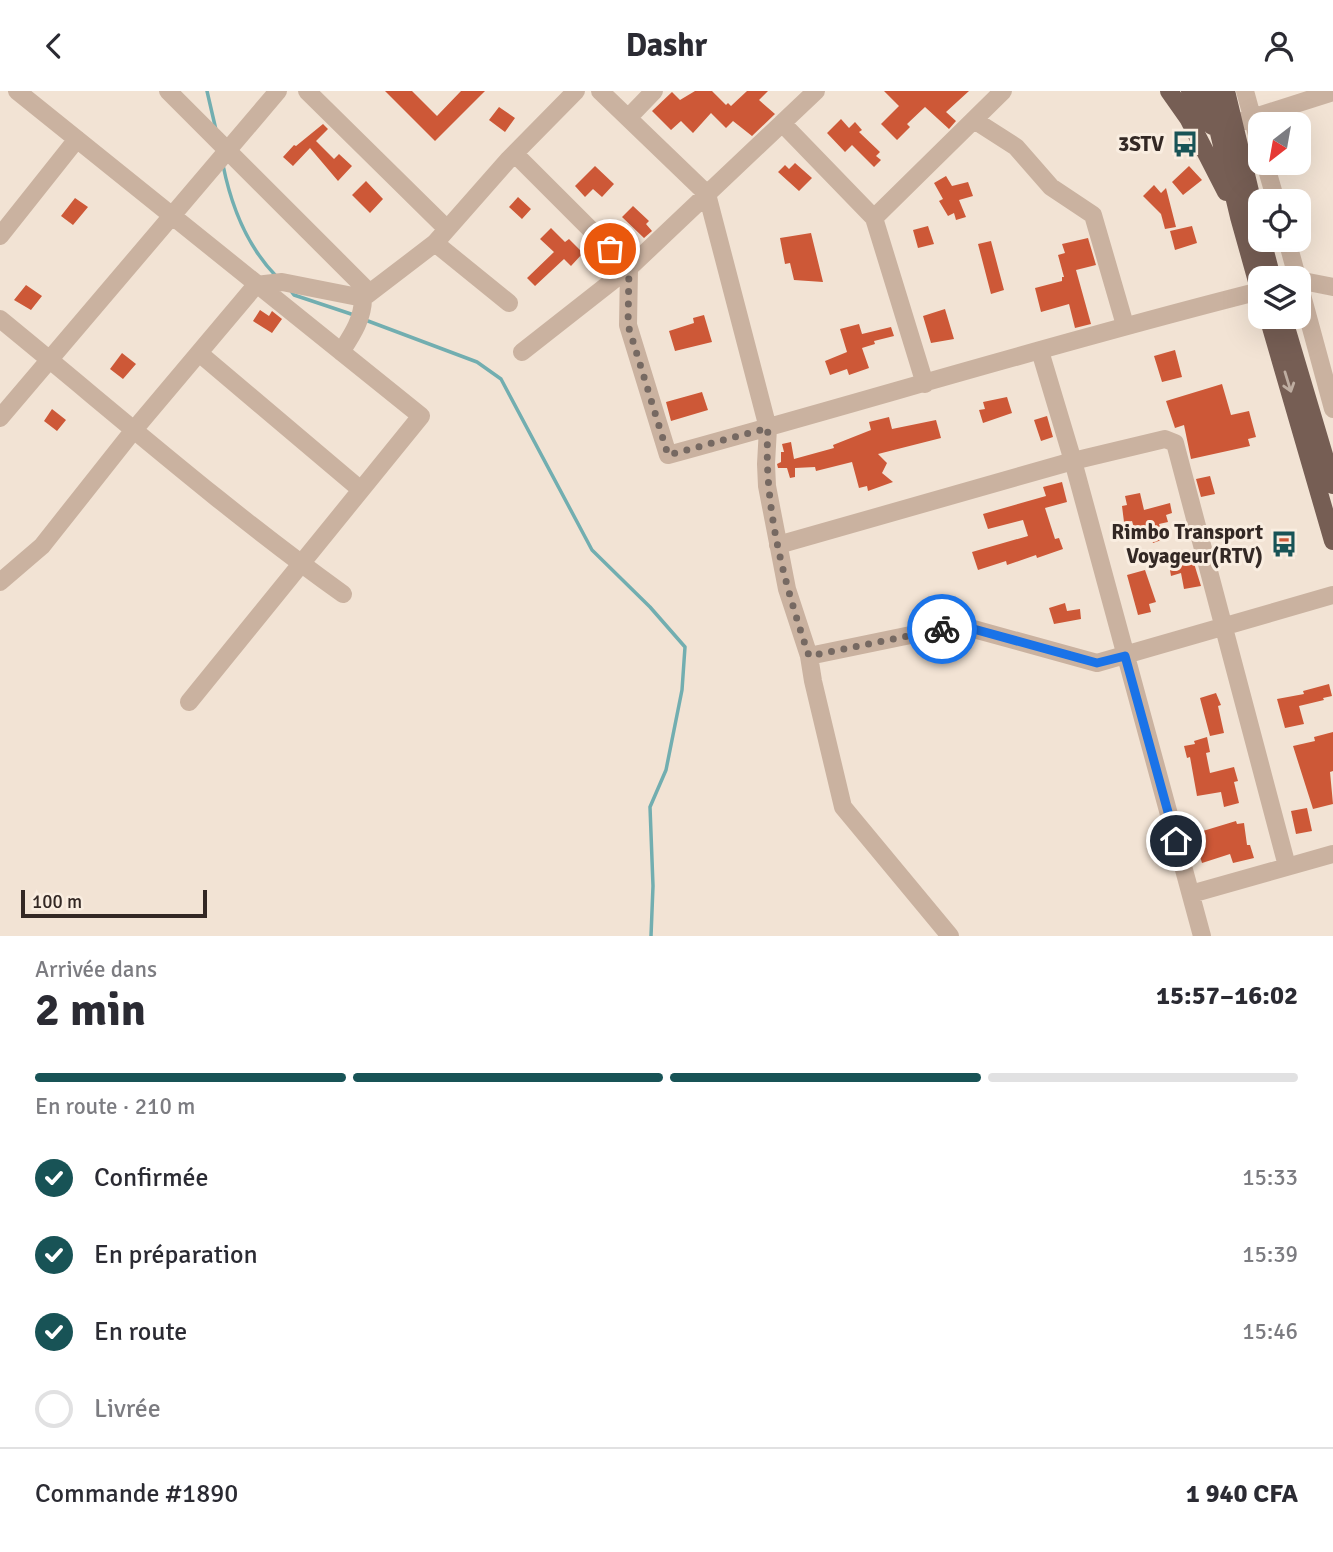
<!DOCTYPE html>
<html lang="fr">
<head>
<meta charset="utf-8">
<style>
  :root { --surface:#fff; --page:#f2f2f3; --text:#2b2b33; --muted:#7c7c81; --line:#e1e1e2; --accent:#185356 }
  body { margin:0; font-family:Signika,sans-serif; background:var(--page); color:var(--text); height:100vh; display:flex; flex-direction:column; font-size:26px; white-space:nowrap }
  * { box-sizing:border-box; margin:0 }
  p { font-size:23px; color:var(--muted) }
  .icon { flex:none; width:38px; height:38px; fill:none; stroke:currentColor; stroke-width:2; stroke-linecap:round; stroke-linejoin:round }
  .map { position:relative; height:845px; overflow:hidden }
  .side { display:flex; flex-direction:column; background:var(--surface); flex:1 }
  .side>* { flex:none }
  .needle { width:46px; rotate:211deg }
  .fabs { position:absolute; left:1248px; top:21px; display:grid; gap:14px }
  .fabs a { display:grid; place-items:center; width:63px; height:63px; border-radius:14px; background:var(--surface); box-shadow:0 7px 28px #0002; font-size:35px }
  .scale { position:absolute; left:21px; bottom:18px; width:186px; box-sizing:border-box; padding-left:7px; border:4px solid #332824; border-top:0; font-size:19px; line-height:24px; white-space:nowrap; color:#332824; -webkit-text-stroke:5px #f9ede0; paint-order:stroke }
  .pin { position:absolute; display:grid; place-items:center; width:60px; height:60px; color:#fff; margin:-30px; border:4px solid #fff; border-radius:50%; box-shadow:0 2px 7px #0007 }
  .courier { position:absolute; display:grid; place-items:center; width:70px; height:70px; margin:-35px; border:5px solid #1a73e8; border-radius:50%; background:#fff; color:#222; box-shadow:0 2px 9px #0007 }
  .summary em { font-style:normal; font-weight:800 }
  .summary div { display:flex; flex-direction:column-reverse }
  .summary { display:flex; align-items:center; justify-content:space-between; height:119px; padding:0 35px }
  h1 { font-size:46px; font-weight:800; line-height:52px }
  .bar { display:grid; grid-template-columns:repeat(4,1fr); gap:10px 7px; align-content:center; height:84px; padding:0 35px }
  .bar i { height:9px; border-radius:5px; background:var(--line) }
  .bar .selected { background:var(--accent) }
  .bar p { grid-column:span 4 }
  .line { display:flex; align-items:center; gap:18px; padding:0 35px; border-top:2px solid var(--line) }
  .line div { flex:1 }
  ol { padding:0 35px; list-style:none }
  li { display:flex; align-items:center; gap:21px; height:77px }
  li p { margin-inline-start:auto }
  li .icon { padding:7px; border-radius:50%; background:var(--accent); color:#fff; stroke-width:4 }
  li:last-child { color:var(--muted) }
  li i { width:38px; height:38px; border:4px solid var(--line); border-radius:50% }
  header { display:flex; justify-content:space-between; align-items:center; height:91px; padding:0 35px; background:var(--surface); font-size:32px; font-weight:800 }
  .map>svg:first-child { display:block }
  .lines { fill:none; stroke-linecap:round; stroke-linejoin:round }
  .stream { stroke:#72aeb0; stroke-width:3.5 }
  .building { fill:#cd5837 }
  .minor { stroke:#cab2a0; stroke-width:18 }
  .major { stroke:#765e54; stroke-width:18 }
  .oneway { stroke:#beada1 }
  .done { stroke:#766962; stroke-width:7; stroke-dasharray:0 12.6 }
  .route { stroke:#1a73e8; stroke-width:9 }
  .labels { text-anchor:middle; stroke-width:6; stroke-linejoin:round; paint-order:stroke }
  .poi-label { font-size:21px; font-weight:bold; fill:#332824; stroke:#f9ede0; text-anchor:end }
</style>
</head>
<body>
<header><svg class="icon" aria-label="back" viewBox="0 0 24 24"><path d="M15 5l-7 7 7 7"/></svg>Dashr<svg class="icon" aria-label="person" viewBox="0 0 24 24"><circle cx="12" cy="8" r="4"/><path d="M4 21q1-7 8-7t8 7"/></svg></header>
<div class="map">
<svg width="1333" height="845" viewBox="0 0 1333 845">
  <rect width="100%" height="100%" fill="#f2e3d4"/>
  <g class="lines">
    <!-- stream -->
    <path class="stream" d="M 207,0 L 216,39
      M 223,74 C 231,114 247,155 276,185
      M 291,200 L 294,204 L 351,223
      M 368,230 L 477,271 L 501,288 L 592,459 L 650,516 L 685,556 L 682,599 L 666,679 L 650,716 L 653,795 L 651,845"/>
  </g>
  <!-- building -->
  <path class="building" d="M 385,0 L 412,0 L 437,25 L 461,0 L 485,0 L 435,50 Z
    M 695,0 L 712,0 L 726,14 L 728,12 L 731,15 L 747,0 L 768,0 L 759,9 L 775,23 L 752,45 L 733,30 L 726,37 L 711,22 L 693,42 L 681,30 L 671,39 L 652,20 L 672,1 L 680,9 Z
    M 884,0 L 969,0 L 946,21 L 956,30 L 949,38 L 925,16 L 907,33 L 910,36 L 897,49 L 881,33 L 899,15 Z
    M 499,16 L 515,27 L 505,41 L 489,29 Z
    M 841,28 L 849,37 L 855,31 L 862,39 L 859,41 L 880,61 L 876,65 L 881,69 L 874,76 L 852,54 L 845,61 L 827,42 Z
    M 323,33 L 328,38 L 316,50 L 334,68 L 339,63 L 352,75 L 338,90 L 310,57 L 293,75 L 283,66 L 294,54 L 296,55 Z
    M 795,72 L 812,87 L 799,100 L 778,81 L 785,74 L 789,78 Z
    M 595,75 L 614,93 L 602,106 L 593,98 L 585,106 L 575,95 Z
    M 1189,75 L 1202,89 L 1183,104 L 1172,91 Z
    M 946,85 L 952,95 L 968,91 L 973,105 L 959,109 L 966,126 L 956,129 L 954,122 L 948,125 L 939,110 L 943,108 L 934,92 Z
    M 366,90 L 383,108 L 370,122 L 352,104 Z
    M 1154,94 L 1161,102 L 1166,97 L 1176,136 L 1165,138 L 1161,123 L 1143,105 Z
    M 518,106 L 531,118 L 522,128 L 509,116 Z
    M 75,107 L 88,116 L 73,134 L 61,125 Z
    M 633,115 L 649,130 L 646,133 L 652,140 L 644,147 L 622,126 Z
    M 928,135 L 934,153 L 918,157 L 913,139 Z
    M 1192,135 L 1197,152 L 1175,159 L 1170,140 Z
    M 551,137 L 565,151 L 569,148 L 583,162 L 571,175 L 564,168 L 535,195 L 527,187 L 554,161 L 540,148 Z
    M 811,142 L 823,191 L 794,189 L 790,172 L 785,173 L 780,147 Z
    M 1088,147 L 1096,174 L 1076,179 L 1091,233 L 1075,237 L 1069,213 L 1041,221 L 1035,197 L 1062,190 L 1062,186 L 1064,186 L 1058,164 L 1065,162 L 1062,153 Z
    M 991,150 L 1004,199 L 991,203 L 978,153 Z
    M 26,194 L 42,205 L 31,219 L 14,209 Z
    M 945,218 L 954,248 L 931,252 L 923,225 Z
    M 260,219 L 269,225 L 272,220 L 282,228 L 272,242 L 253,230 Z
    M 704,224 L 712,251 L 675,260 L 669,240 L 694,232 L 693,227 Z
    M 859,233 L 862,243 L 891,236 L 894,245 L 874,250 L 875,253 L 862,257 L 869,277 L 849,284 L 847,278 L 830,284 L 825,270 L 847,261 L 840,238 Z
    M 1175,259 L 1182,286 L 1162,291 L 1154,265 Z
    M 122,262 L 136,273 L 123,288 L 110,278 Z
    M 1222,293 L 1231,324 L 1249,320 L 1256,346 L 1248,348 L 1250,355 L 1191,368 L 1184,334 L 1175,337 L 1166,310 Z
    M 702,301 L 708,319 L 671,330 L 666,311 Z
    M 1007,306 L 1012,322 L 983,332 L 979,319 L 985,318 L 983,311 Z
    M 52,318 L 66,329 L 57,340 L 44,330 Z
    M 1047,325 L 1053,346 L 1041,350 L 1034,329 Z
    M 889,326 L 892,338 L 936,329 L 941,347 L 878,363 L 887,372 L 882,382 L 893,391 L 868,400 L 867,395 L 859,397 L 852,371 L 816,380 L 815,376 L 795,377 L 795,386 L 790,387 L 787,377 L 778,377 L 777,373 L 781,371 L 781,361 L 784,361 L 782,353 L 791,351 L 794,368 L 834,357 L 833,354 L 871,339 L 869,331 Z
    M 1210,385 L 1215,403 L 1201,406 L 1196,388 Z
    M 1062,391 L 1067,411 L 1045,417 L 1055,448 L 1059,447 L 1063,458 L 1037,467 L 1036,464 L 1007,474 L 1006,470 L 978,479 L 972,461 L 1028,445 L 1023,429 L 988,438 L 983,423 L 1046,405 L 1043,396 Z
    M 1140,402 L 1144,419 L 1170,412 L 1172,422 L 1166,424 L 1168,431 L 1159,433 L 1164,448 L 1153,452 L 1149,440 L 1136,443 L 1132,430 L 1124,431 L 1122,415 L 1127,414 L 1125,405 Z
    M 1288,439 L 1294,459 L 1278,464 L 1271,445 Z
    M 1192,466 L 1201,495 L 1184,498 L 1181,482 L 1171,485 L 1169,473 Z
    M 1145,479 L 1156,511 L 1149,513 L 1151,521 L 1138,524 L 1127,484 Z
    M 1065,512 L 1067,520 L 1080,518 L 1081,528 L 1054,533 L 1049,517 Z
    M 1329,593 L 1332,605 L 1323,607 L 1324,609 L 1299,615 L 1304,633 L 1285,637 L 1277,608 L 1304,603 L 1303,600 Z
    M 1216,602 L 1221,614 L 1218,615 L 1224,642 L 1210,645 L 1200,607 Z
    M 1333,641 L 1333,680 L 1330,681 L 1333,713 L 1313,718 L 1293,655 L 1315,650 L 1314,646 Z
    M 1207,646 L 1210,661 L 1206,662 L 1210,682 L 1234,676 L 1238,690 L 1234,691 L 1239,712 L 1224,716 L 1221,701 L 1197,705 L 1190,666 L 1187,667 L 1184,655 L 1195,653 L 1194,650 Z
    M 1307,717 L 1312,740 L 1296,743 L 1291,720 Z
    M 1236,730 L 1237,733 L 1244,732 L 1247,754 L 1250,754 L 1254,767 L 1233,772 L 1230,763 L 1202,772 L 1193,743 Z"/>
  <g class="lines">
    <!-- minor -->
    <path class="minor" d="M 17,0 L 421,325 L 189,611
      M 168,0 L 370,202
      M 307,0 L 446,137
      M 600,0 L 707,103 L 768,337 L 766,373 L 767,395 L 787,498 L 809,565 L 813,590 L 843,716 L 950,845
      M 1245,0 L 1260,55
      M 628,27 L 654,0
      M 974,29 L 1016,56 L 1051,96 L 1093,124 L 1125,234
      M 782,32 L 874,127
      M 1233,33 L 1333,1
      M 515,63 L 629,177 L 628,234 L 668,364 C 866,310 1061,250 1260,200
      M 1265,72 L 1276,110
      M 0,145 L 77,48
      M 1287,149 L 1333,318
      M 435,152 L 509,212
      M 1298,189 L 1333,196
      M 0,228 C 114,321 224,418 343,503
      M 1040,260 L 1073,370 L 1202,845
      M 341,261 C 352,244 363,228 363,207
      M 522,261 L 629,177 L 816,0
      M 199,262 L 361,399
      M 925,293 L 874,127 L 1003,0
      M 0,327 L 278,0
      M 778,454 L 1073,370 L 1165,348 L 1175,352 L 1287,775
      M 0,491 L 42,455 L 133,340 L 256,194 L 282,191 L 363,207 L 435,152 L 509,68 L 576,0
      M 809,565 L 959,534 L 1097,572 L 1333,504
      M 1191,803 L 1333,763"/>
    <!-- major -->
    <path class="major" d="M 1169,0 L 1188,27 L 1226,101
      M 1190,0 L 1212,35
      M 1209,0 L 1239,126 L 1260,201
      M 1226,0 L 1260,142
      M 1262,149 L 1272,187
      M 1268,226 L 1333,450
      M 1283,226 L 1333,394"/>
  </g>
  <!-- one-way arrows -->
  <defs><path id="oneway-shaft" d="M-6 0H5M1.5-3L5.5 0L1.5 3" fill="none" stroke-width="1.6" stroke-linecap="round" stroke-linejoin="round" transform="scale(1.75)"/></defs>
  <use class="oneway" href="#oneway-shaft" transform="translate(1288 291) rotate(73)"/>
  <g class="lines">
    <!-- done -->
    <path class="done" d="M 610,158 L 629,177 L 628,234 L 668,364 L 768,337 C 763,416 784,491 809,565 L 942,538"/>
    <!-- route -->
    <path class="route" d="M 942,538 L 959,534 L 1097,572 L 1125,565 L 1176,750"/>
  </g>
  <!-- icons -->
  <defs>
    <g id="bus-bare" transform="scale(2.1)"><path d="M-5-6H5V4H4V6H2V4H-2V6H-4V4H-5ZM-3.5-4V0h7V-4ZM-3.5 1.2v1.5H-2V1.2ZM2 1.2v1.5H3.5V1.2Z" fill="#185356" stroke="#f9ede0" stroke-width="2.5" paint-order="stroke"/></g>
  </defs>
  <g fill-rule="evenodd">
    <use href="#bus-bare" x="1185" y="53"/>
    <use href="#bus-bare" x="1284" y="453"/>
  </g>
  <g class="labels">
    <!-- poi labels -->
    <g class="poi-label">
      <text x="1164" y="60">3STV</text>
      <text x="1263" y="448">Rimbo Transport<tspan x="1263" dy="24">Voyageur(RTV)</tspan></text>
    </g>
  </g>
</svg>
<div class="fabs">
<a><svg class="needle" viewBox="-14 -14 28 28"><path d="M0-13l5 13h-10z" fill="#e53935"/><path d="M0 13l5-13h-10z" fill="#7c7c81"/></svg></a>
<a><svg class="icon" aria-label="locate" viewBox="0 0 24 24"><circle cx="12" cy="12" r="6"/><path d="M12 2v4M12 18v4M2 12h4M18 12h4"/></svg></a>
<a><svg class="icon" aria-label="layers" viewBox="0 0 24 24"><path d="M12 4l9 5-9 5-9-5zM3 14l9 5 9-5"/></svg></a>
</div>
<div class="scale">100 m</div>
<div class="pin" style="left:610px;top:158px;background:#ea580c"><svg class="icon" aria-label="bag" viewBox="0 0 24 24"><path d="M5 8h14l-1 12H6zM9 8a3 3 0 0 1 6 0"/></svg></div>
<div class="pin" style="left:1176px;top:750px;background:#1f2937"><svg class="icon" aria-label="home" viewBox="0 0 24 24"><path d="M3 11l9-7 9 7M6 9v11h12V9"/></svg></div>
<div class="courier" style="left:942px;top:538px"><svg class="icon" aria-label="bike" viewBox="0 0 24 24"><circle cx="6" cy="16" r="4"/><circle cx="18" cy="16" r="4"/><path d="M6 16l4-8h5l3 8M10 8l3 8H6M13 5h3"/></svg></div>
</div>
<section class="side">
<div class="summary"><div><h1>2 min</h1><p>Arrivée dans</p></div><em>15:57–16:02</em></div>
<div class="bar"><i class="selected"></i><i class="selected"></i><i class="selected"></i><i></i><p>En route · 210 m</p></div>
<ol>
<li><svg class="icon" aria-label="check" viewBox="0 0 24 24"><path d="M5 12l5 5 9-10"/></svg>Confirmée<p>15:33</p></li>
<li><svg class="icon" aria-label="check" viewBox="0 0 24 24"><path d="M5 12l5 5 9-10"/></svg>En préparation<p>15:39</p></li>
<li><svg class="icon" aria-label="check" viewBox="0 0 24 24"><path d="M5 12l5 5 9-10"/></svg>En route<p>15:46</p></li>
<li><i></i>Livrée</li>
</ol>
<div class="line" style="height:91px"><div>Commande #1890</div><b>1 940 CFA</b></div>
</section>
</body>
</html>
